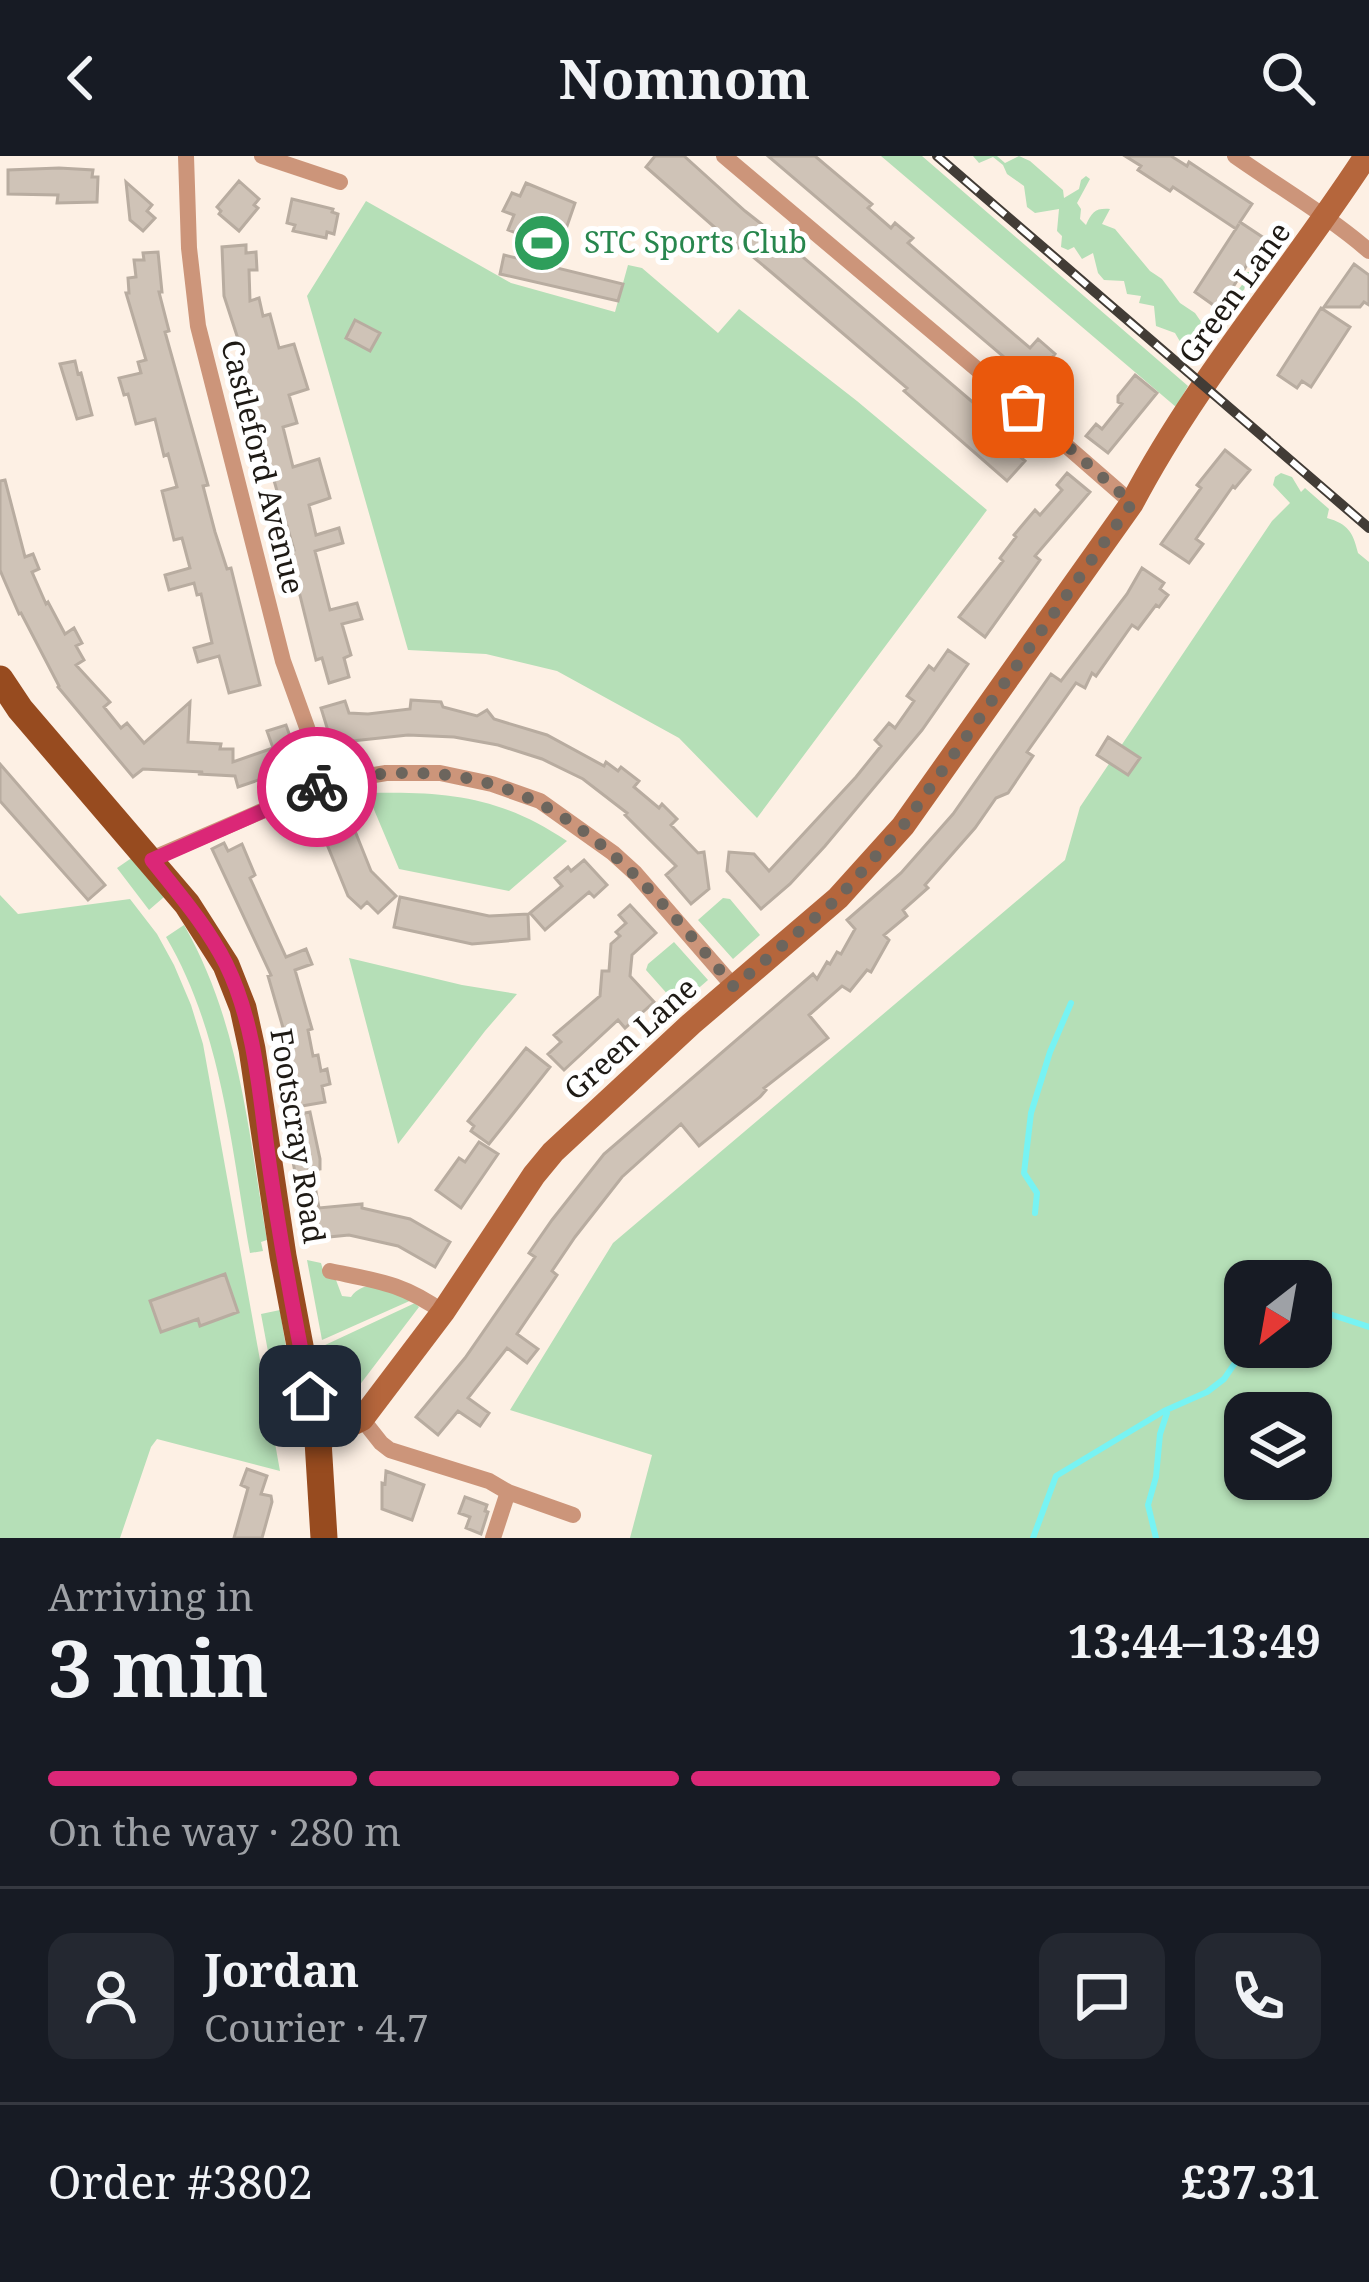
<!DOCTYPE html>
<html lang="en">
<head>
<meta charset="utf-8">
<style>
  :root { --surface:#171b24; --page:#242831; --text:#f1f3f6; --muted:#9ea1a6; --line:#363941; --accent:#db2777 }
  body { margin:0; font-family:"Noto Serif",serif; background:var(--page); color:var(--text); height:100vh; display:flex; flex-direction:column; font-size:45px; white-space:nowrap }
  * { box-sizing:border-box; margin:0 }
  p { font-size:39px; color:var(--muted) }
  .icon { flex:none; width:66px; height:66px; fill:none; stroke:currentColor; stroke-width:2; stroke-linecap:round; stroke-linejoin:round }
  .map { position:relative; height:1382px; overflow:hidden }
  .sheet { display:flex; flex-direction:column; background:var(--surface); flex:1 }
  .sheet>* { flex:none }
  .needle { width:78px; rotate:211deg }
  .fabs { position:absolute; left:1224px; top:1104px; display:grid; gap:24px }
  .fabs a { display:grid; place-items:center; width:108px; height:108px; border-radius:24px; background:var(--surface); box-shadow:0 3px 9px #0004; font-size:60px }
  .pin { position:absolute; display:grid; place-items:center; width:102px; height:102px; color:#fff; margin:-51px; border-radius:24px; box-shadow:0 6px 18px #0006 }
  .courier { position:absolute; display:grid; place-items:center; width:120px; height:120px; margin:-60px; border:9px solid #db2777; border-radius:50%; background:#fff; color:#222; box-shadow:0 3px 15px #0007 }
  .summary em { font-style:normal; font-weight:700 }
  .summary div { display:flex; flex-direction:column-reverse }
  .summary { display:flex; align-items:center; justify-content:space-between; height:204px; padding:0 48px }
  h1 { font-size:78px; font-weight:700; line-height:90px }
  .bar { display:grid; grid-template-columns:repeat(4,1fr); gap:18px 12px; align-content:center; height:144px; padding:0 48px }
  .bar i { height:15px; border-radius:9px; background:var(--line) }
  .bar .active { background:var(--accent) }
  .bar p { grid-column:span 4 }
  .line { display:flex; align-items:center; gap:30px; padding:0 48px; border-top:3px solid var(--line) }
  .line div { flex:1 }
  .round { display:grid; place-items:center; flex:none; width:126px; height:126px; border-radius:24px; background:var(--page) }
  header { display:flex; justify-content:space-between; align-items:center; height:156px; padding:0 48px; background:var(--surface); font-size:54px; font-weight:700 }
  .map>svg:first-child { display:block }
  .green { fill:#b5dfb7; fill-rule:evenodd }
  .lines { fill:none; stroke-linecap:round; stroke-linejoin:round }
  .stream { stroke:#77f3f3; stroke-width:6 }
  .building { fill:#cfc3b7; stroke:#b8aca0; stroke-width:3 }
  .street { stroke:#cc957a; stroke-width:16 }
  .secondary { stroke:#b5663c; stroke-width:24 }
  .primary { stroke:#974b1f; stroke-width:27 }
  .rail-casing { stroke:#423c36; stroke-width:10 }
  .rail { stroke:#fff; stroke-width:6; stroke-dasharray:18; stroke-linecap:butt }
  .done { stroke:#6c655d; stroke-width:12; stroke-dasharray:0 21.6 }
  .route { stroke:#db2777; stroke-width:15 }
  .labels { text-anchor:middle; stroke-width:10; stroke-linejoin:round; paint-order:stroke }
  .leisure-label { font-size:30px; fill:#27864d; stroke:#fff; text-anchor:start }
  .street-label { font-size:30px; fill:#1e1a15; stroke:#fff }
</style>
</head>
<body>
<header><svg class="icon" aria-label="back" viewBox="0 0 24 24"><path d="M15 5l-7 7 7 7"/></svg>Nomnom<svg class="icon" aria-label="search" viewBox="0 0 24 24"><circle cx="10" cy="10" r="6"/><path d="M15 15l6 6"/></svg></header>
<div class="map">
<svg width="1369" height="1382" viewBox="0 0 1369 1382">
  <rect width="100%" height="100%" fill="#fdf0e4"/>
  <!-- green -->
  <path class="green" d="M 881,0 L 922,0 L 1188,230 L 1176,251 Z
    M 973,0 L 997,0 L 1005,7 L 1019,0 L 1030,5 L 1063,34 L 1064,42 L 1079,33 L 1081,24 L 1086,20 L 1090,23 L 1077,47 L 1081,53 L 1080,63 L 1086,69 C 1092,56 1095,52 1110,53 L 1102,68 L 1115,73 L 1150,115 L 1162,123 L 1180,147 L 1195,157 L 1204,170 L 1211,170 L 1216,158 L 1223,158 L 1224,153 L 1230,151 L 1235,134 L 1238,134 L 1245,125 L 1245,116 L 1254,116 L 1252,109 L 1261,110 C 1258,116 1253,121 1249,126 C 1230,151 1229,188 1192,192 L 1188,188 L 1182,189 L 1175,177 L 1156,170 L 1154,150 L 1139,147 L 1141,140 L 1127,138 L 1124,125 L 1104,124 L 1098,117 L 1093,97 L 1082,103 L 1074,91 L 1068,94 L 1061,91 L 1062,80 L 1057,75 L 1059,53 L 1035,57 L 1027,51 L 1024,30 L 1007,18 L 1003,9 L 993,1 L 979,7 Z
    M 366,45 L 511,127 L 615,156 L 628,109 L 642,112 L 718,177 L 739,153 L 857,245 L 987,354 L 757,662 L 679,582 L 557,515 L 486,498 L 408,494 L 307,140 Z
    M 1281,317 L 1292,321 L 1301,336 L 1305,332 L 1329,353 L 1327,362 C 1348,368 1353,376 1358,397 L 1369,406 L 1369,1382 L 630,1382 L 652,1299 L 510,1254 L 613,1087 L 1065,704 L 1080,651 L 1272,365 L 1290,347 L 1273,329 L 1275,321 ZM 1245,1125 L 1311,1125 L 1311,1191 L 1245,1191 ZM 1245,1257 L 1311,1257 L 1311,1323 L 1245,1323 Z
    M 367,637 C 446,635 500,640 567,685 L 509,735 L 399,713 Z
    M 133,701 L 164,741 L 149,754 L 117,712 Z
    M 0,739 L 18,758 L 130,743 L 157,778 L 174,809 L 191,849 L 203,888 L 280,1315 L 157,1283 L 151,1291 L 120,1382 L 0,1382 Z
    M 723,742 L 730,743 L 760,779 L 733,803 L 698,764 Z
    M 184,769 C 240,867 248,975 267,1084 L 261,1086 L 263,1095 L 250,1097 C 231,990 222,876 166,781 Z
    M 674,786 L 708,824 L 678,850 L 646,814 L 648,808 Z
    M 349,802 L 462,829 L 517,838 L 485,875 L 398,988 Z
    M 307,1104 L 321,1107 L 325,1121 L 336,1124 L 342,1140 L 351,1141 C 367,1119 393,1136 414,1143 L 322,1184 Z
    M 415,1147 L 419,1151 L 349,1243 L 339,1246 L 335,1243 L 323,1190 Z
    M 280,1154 L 299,1272 L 294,1278 L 284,1281 L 261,1158 Z"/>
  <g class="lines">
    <!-- stream -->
    <path class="stream" d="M 1035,1057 L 1037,1037 L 1024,1017 L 1031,957 L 1050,896 L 1071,847
      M 1311,1152 L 1369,1171
      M 1033,1382 L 1056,1320 L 1164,1255 L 1207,1236 L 1224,1223 L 1246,1191
      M 1156,1382 L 1148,1349 L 1156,1321 L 1160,1278 L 1167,1257"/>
  </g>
  <!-- building -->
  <path class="building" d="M 655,0 L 684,0 L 745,55 L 797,96 L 1010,278 L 1003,286 L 1025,305 L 1007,325 L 904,235 L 907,232 L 771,116 L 740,90 L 738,92 L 646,11 Z
    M 768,0 L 815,0 L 872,48 L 868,52 L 891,72 L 895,67 L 913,82 L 908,87 L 1030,192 L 1038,183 L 1055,198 L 1032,225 Z
    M 1125,0 L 1171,0 L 1187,10 L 1189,6 L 1252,48 L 1240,66 L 1264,82 L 1219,153 L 1195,136 L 1239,68 L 1236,73 L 1173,31 L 1170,35 L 1138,14 L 1141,10 Z
    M 59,12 L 93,14 L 92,21 L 98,21 L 97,46 L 57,47 L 58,39 L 8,38 L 8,14 Z
    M 239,25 L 259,43 L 254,49 L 258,52 L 239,75 L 219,58 L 221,55 L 217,51 Z
    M 126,26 L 152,49 L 147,55 L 155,62 L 143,75 L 130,64 Z
    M 526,27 L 575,47 L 559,93 L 508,74 L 514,59 L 503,55 L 512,37 L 520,40 Z
    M 292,43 L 333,53 L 332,56 L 338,58 L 334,78 L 327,76 L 326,82 L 293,75 L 295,69 L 287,67 Z
    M 246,89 L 246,97 L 256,96 L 257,114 L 249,114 L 250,145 L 259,142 L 263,160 L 270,158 L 279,192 L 294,188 L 308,233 L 289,239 L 297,267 L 283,271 L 293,311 L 319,303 L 330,342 L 309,349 L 316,379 L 339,372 L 343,387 L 315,395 L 330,454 L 357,447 L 362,463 L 342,468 L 351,499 L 344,502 L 349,521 L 329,527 L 322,502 L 316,504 L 289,395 L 294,394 L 271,314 L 268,315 L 238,183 L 224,140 L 222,91 Z
    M 158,96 L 162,136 L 159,136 L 169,175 L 165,176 L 208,329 L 203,330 L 215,376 L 227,413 L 231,412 L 260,529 L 229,537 L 219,500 L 198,506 L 194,492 L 212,487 L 201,438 L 197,439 L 194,427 L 169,434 L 165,419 L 190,412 L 182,382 L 174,384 L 162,335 L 177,331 L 168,298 L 164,300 L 155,263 L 136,268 L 128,238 L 124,239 L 119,222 L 141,217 L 138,206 L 146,204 L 126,137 L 129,137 L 128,122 L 136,121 L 134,104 L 144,104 L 143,97 Z
    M 504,99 L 623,128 L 618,145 L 500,118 Z
    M 1354,108 L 1369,119 L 1369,149 L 1364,146 L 1360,151 L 1324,151 Z
    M 1321,152 L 1350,171 L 1311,231 L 1302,225 L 1297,232 L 1278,219 Z
    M 355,164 L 380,177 L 370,195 L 346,182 Z
    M 75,205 L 78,218 L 81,217 L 92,259 L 77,263 L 60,208 Z
    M 1135,219 L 1157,237 L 1108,297 L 1086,280 L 1096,268 L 1102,273 L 1122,248 L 1118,246 L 1118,240 Z
    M 1225,294 L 1250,314 L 1235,332 L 1233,330 L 1196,383 L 1203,388 L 1189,407 L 1161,388 L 1201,332 L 1197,329 Z
    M 1067,317 L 1090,336 L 1035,400 L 1040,404 L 985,481 L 959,461 L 1003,405 L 1000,402 L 1016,381 L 1014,379 L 1035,354 L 1040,359 L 1062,334 L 1057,329 Z
    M 5,324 L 25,401 L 33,398 L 39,413 L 32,416 L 46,448 L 48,446 L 65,478 L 74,472 L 82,487 L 76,490 L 84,504 L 76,509 L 110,546 L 104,551 L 121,572 L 127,567 L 144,587 L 190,546 L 188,586 L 221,588 L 220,593 L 233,593 L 233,606 L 273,592 L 267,575 L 286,569 L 297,600 L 292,602 L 296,611 L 238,631 L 235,620 L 198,618 L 203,616 L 143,613 L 133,621 L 58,531 L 59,530 L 21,457 L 19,458 L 5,426 L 0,414 L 0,325 Z
    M 1142,412 L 1164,427 L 1160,433 L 1168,439 L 1159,451 L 1156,449 L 1138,473 L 1132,469 L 1096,520 L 1092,517 L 1085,532 L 1076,527 L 1027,596 L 1033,600 L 1008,637 L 996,642 L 975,672 L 925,729 L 928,732 L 903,754 L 907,760 L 884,779 L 889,784 L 871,816 L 867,814 L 850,835 L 842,830 L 809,859 L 828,882 L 764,932 L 766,934 L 760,941 L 699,990 L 681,968 L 622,1021 L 575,1081 L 552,1115 L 557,1119 L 517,1178 L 538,1193 L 527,1207 L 507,1192 L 468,1242 L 489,1257 L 480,1270 L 458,1255 L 438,1279 L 416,1261 L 465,1202 L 535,1101 L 529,1097 L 552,1064 L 604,998 L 813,818 L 817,823 L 827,806 L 830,808 L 837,796 L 841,798 L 855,773 L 847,764 L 901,717 L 953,658 L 1051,518 L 1061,525 L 1127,438 Z
    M 948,494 L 968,508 L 922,574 L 825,690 L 790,728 L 761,753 L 727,715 L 729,696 L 754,698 L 769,715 L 856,621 L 881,590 L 875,584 L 889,567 L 895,572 L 914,545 L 907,540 L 929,510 L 934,514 Z
    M 411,544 L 441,546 L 443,551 L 477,560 L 487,554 L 494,563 L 547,579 L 604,610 L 606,606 L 618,615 L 621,611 L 639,625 L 634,631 L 659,652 L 662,648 L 677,663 L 671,669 L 698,697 L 704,696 L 709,733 L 691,748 L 666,719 L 676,710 L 625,659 L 627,657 L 583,623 L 542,603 L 498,589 L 454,581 L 408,579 L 352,585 L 333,591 L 321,552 L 345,545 L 349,557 L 368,558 L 410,553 Z
    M 1108,581 L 1140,602 L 1128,619 L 1097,599 Z
    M 0,608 L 105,729 L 88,744 L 0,645 Z
    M 343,645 L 371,715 L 396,740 L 378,757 L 367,746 L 361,752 L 348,740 L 322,676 L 330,673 L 321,652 Z
    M 224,687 L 228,695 L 242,688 L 255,719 L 250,722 L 286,801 L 306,793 L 312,808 L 295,814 L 312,873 L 308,874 L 313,900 L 318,899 L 321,915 L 327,913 L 330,928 L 322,930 L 325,946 L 296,951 L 285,890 L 288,889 L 268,820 L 271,819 L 212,693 Z
    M 584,704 L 607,729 L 594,741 L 589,736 L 545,774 L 530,757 L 562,730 L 555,722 L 568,711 L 571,715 Z
    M 400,741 L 489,760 L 528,758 L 529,783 L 472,788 L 394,771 Z
    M 630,749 L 656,777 L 632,799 L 630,820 L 654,846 L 625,872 L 618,864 L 564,914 L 548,898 L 561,886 L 554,879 L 600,840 L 602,815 L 609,815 L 611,788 L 620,780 L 616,776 L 626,767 L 619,759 Z
    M 526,892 L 550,911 L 489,988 L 471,975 L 474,970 L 468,965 Z
    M 310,956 L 320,1003 L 320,1013 L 312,1014 L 319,1052 L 362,1048 L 362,1052 L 410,1063 L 450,1086 L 435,1111 L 398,1090 L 349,1079 L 308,1083 L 304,1035 L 299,1036 L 284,961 Z
    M 479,986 L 498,998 L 461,1052 L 436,1034 L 459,1002 L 465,1006 Z
    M 225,1118 L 238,1156 L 200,1170 L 198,1163 L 161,1176 L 150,1145 Z
    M 247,1313 L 267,1320 L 261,1338 L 271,1340 L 272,1346 L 262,1382 L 234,1382 L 248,1332 L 241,1329 Z
    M 386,1315 L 424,1329 L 412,1364 L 382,1353 L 382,1327 L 385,1328 Z
    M 465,1341 L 487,1349 L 485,1355 L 488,1356 L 481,1378 L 466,1372 L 470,1361 L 459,1357 Z"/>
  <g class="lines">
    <!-- street -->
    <path class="street" d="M 186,0 L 189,92 L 198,170 L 283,505 L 327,627
      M 262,0 L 340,26
      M 724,0 L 1023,252 L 1132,347
      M 1235,0 C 1279,31 1330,61 1369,95
      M 151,703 L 327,627 L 386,617 L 440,617 L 492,628 L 540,645 L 613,697 L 635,717 L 734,831
      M 330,1115 C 378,1125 402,1127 443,1156
      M 362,1263 L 381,1287 L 390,1294 L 489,1325 L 508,1336 L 493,1382
      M 508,1336 L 573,1359"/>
    <!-- secondary -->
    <path class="secondary" d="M 318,1285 L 362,1263 L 443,1156 L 534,1019 L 553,996 L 691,868 L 838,742 L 903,670 L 1132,347 C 1197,223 1290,117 1366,0"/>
    <!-- primary -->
    <path class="primary" d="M 0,523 L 20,553 L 187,748 L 226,809 L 243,852 L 252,893 L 283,1100 L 318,1285 L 324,1382"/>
    <!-- rail casing -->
    <g class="rail-casing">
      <path id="rail" d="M 937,0 L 1369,372"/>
    </g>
    <!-- rail -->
    <use href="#rail" class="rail"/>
  </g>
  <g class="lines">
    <!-- done -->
    <path class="done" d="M 317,631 C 348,618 384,617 417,617 C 564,619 648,729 734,831 L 838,742 L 903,670 L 1132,347 L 1023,251"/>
    <!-- route -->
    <path class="route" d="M 310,1240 C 295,1165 281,1090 270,1014 C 260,946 257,871 226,808 C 207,770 178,737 152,704 L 317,631"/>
  </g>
  <!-- icons -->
  <defs>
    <g id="stadium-disc" transform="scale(3)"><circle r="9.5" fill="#2e9e5b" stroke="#fff"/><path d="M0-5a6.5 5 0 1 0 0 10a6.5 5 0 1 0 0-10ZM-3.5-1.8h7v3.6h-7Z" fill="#fff"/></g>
  </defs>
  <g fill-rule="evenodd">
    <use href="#stadium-disc" x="542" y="87"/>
  </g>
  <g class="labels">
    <!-- leisure labels -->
    <g class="leisure-label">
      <text x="584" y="97">STC Sports Club</text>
    </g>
    <!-- street labels -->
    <g class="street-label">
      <text transform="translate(1235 137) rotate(-54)" y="10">Green Lane</text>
      <text transform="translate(262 311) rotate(76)" y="10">Castleford Avenue</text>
      <text transform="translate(631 883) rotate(-42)" y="10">Green Lane</text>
      <text transform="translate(297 980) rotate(81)" y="10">Footscray Road</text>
    </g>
  </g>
</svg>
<div class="fabs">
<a><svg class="needle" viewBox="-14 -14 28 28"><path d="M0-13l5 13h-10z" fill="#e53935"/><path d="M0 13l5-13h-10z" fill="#9ea1a6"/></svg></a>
<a><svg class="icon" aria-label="layers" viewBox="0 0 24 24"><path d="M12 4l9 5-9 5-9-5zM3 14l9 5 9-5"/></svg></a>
</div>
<div class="pin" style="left:1023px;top:251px;background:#ea580c"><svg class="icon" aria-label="bag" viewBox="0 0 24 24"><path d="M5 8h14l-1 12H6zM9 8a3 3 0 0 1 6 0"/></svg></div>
<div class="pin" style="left:310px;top:1240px;background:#1f2937"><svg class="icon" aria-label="home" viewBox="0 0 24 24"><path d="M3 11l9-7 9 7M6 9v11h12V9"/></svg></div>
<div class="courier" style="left:317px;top:631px"><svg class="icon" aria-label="bike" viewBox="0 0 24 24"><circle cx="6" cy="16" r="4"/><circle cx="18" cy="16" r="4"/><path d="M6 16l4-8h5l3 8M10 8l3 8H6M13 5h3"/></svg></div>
</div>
<section class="sheet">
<div class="summary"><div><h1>3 min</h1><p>Arriving in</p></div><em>13:44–13:49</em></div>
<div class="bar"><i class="active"></i><i class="active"></i><i class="active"></i><i></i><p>On the way · 280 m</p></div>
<div class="line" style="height:216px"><a class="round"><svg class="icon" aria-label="person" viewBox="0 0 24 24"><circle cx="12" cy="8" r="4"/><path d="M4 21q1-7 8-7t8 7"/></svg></a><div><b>Jordan</b><p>Courier · 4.7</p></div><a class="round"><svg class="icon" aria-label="chat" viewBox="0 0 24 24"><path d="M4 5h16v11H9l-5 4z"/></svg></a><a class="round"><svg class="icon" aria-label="phone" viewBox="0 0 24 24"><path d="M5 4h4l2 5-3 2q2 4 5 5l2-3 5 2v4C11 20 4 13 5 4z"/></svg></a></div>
<div class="line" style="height:156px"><div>Order #3802</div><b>£37.31</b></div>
</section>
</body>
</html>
